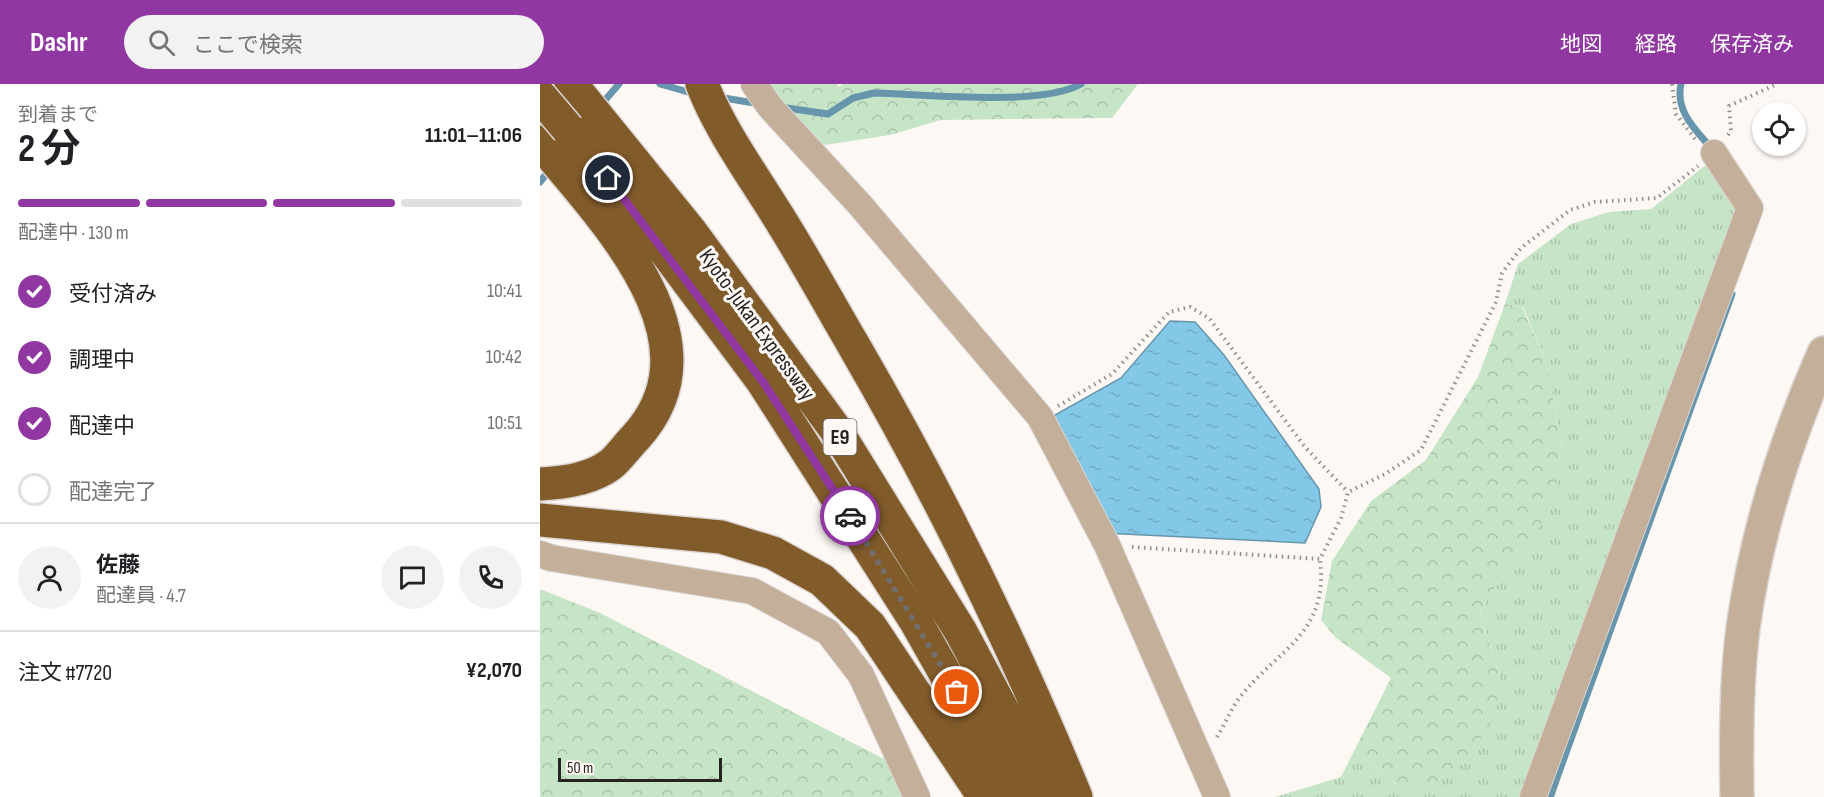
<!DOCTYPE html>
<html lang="ja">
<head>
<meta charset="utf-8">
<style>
  :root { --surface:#fff; --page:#f2f2f2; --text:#202124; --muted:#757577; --line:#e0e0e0; --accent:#9137a2 }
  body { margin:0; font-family:"Sofia Sans Condensed","Noto Sans JP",sans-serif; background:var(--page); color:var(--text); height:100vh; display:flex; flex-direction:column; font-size:22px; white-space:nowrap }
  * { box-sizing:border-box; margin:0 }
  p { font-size:20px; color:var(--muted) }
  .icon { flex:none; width:33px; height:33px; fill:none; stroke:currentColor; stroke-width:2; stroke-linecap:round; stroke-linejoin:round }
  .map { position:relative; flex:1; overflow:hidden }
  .side { display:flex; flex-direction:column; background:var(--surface); width:540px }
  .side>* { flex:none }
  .buttons { position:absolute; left:1212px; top:18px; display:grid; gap:12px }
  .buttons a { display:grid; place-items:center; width:54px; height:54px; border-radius:50%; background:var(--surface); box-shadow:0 2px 4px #0004; font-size:30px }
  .scale { position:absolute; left:18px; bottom:15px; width:164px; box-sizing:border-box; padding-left:6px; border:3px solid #262322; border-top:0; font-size:16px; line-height:21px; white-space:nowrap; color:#262322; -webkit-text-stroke:4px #fef8f5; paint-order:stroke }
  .pin { position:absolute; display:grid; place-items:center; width:51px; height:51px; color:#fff; margin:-26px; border:3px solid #fff; border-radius:50%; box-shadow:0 2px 6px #0007 }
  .courier { position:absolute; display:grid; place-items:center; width:60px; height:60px; margin:-30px; border:4px solid #9137a2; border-radius:50%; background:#fff; color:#222; box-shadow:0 2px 8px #0007 }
  .head em { font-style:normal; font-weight:700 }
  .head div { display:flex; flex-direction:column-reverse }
  .head { display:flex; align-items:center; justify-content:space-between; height:102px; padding:0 18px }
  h1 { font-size:39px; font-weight:700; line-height:45px }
  .bar { display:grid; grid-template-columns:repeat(4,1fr); gap:9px 6px; align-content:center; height:72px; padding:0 18px }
  .bar i { height:8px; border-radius:4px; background:var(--line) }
  .bar .selected { background:var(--accent) }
  .bar p { grid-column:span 4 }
  .line { display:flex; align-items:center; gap:15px; padding:0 18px; border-top:2px solid var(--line) }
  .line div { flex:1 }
  .round { display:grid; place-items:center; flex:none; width:63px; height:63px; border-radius:32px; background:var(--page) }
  ol { padding:0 18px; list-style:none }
  li { display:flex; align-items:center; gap:18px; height:66px }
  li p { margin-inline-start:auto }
  li .icon { padding:6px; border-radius:50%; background:var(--accent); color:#fff; stroke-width:4 }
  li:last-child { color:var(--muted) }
  li i { width:33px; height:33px; border:3px solid var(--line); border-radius:50% }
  header { display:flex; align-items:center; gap:36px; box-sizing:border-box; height:84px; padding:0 30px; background:var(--accent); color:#fff }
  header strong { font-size:28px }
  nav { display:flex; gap:33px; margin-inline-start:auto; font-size:21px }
  .search { width:420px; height:54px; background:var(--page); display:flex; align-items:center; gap:15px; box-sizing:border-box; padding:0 21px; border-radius:33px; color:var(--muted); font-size:22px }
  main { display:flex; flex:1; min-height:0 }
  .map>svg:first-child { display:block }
  .grass { fill:url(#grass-tufts) }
  .forest { fill:url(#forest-crowns) }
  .water { fill:url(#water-ripples); stroke:#6796ac; stroke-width:1.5 }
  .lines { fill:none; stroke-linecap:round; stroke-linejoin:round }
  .stream { stroke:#6796ac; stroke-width:7 }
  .minor-casing { stroke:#dbd6d3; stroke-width:28 }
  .tertiary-casing { stroke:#dbd6d3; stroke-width:36 }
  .motorway-casing { stroke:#dbd6d3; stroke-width:36 }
  .path { stroke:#928d8b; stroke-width:4; stroke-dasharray:1.5 4.5; stroke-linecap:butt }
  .minor { stroke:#c3af9a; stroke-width:26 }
  .tertiary { stroke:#c3af9a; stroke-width:33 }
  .motorway { stroke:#825b2b; stroke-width:33 }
  .motorway-bridge-casing { stroke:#dbd6d3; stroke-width:36; stroke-linecap:butt }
  .motorway-bridge { stroke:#825b2b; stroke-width:33 }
  .done { stroke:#726e6c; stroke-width:6; stroke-dasharray:0 10.8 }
  .route { stroke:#9137a2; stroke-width:8 }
  .labels { text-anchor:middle; stroke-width:6; stroke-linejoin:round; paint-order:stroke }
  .shield { fill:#fef8f5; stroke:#676361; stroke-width:1.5 }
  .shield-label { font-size:21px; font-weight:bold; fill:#262322 }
  .street-label { font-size:22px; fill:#262322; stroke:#fef8f5 }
</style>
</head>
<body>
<header>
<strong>Dashr</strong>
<div class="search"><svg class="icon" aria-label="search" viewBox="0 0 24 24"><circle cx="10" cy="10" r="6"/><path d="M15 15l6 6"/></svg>ここで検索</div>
<nav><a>地図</a><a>経路</a><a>保存済み</a></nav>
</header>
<main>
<section class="side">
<div class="head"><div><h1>2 分</h1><p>到着まで</p></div><em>11:01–11:06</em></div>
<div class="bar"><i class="selected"></i><i class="selected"></i><i class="selected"></i><i></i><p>配達中 · 130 m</p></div>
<ol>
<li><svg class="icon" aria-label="check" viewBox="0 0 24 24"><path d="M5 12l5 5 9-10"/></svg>受付済み<p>10:41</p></li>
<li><svg class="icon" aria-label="check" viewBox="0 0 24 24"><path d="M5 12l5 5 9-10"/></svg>調理中<p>10:42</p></li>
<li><svg class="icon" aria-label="check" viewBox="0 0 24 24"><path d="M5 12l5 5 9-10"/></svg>配達中<p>10:51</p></li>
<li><i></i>配達完了</li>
</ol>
<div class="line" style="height:108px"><a class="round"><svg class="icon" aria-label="person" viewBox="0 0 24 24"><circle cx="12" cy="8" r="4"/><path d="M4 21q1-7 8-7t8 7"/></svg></a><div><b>佐藤</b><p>配達員 · 4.7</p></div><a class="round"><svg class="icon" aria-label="chat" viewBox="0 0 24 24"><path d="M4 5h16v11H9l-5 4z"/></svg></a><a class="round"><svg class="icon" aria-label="phone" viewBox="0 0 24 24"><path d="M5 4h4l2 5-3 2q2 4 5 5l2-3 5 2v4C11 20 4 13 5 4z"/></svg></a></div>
<div class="line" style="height:78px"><div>注文 #7720</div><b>¥2,070</b></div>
</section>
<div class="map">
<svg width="1284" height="713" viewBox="0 0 1284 713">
  <defs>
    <pattern id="grass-tufts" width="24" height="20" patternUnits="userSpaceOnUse" patternTransform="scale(1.5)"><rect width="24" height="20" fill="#c6e4c6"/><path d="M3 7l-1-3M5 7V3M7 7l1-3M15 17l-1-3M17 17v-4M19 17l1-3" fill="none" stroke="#aac3aa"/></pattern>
    <pattern id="forest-crowns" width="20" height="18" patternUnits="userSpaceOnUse" patternTransform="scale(1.5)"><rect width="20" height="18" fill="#c6e4c6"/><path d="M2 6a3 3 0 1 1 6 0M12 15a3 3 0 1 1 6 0" fill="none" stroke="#aac3aa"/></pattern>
    <pattern id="water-ripples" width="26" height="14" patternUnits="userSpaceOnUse" patternTransform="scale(1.5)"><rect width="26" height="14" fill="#83c8e7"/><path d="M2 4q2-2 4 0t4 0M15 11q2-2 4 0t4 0" fill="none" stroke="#71acc6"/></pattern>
  </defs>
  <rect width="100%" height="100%" fill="#fef8f5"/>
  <!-- grass -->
  <path class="grass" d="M 1173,75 L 1204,122 L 1049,591 L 1015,713 L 735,713 L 801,693 L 814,667 L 864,706 L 961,599 L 940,527 L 969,482 L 1024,376 L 1006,277 L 983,223 L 965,220 L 978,180 L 1031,140 L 1069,128 L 1111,125 Z"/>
  <!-- forest -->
  <path class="forest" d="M 219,0 L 297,0 L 298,3 L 303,0 L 598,0 L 572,34 L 401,36 L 350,51 L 272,63 Z
    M 965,220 L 982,223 L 1006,277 L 1024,376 L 1004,436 L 969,482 L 940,527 L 961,599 L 954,633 L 932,671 L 895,701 L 864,706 L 814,667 L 851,594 L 795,553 L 781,536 L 792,477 L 831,417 L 886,376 L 938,293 Z
    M 0,505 L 60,529 L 354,680 L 383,713 L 0,713 Z"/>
  <!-- water -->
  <path class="water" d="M 630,237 L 655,238 L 684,271 L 779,405 L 781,423 L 765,459 L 563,449 L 506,336 L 581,294 Z"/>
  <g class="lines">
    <!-- stream -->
    <path class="stream" d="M 120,0 L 155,10
      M 1141,0 C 1135,27 1155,45 1171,64
      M 178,13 L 220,20
      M 59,23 L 79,0
      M 240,23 L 288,30 L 313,14 L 334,9 C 385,10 500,23 541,0
      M 0,98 L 11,84
      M 1010,713 L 1192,210"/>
    <!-- minor casing -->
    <g class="minor-casing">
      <path id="minor" d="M 214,0 L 230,23 L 321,122 L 500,333 L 567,461 L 677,713
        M 0,470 L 11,474 L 212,507 L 288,548 L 321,591 L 377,713
        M 993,713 L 1210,124 L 1174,69"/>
    </g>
    <!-- tertiary casing -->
    <g class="tertiary-casing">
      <path id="tertiary" d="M 1197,713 C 1196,657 1196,600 1203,544 C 1216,450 1246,356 1284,269"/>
    </g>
    <!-- motorway casing -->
    <g class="motorway-casing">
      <path id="motorway" d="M 31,0 L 151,148 L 296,346 L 421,548 L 509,713
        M 162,0 C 180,46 210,87 236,129 C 264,173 288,218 314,262 C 398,407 473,559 536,713
        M 28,45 L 108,144 L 223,298 L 375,536 L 475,713
        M 0,58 C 62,134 185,256 95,354 C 87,362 79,374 70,381 C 51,395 23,399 0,400
        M 0,436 L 181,453 L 233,469 L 282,496 L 330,542 L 444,713"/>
    </g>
    <!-- path -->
    <path class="path" d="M 1132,0 L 1136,30 L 1155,55
      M 1188,51 L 1191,47 L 1189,22 L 1237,0
      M 518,322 L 572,290 L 629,228 L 650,223 L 669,234 L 765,363 L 808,408
      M 592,463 L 780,475 L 801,434 L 808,408 L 845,390 L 881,366 L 956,218 L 962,189 L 981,164 L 1030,126 L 1055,118 L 1117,114 L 1158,82
      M 677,653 C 685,640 691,625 700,613 C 739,564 789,550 780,475"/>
    <!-- minor -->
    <use href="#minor" class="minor"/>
    <!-- tertiary -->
    <use href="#tertiary" class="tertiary"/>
    <!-- motorway -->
    <use href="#motorway" class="motorway"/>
    <!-- motorway-bridge casing -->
    <g class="motorway-bridge-casing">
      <path id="motorway-bridge" d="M 0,12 L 28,45"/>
    </g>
    <!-- motorway-bridge -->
    <use href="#motorway-bridge" class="motorway-bridge"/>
  </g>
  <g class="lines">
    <!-- done -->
    <path class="done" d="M 310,432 L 417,608"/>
    <!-- route -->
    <path class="route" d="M 68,94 L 223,298 L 310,432"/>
  </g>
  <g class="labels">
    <!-- shield labels -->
    <rect class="shield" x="283.5" y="335" width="33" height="36" rx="4.5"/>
    <g class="shield-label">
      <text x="300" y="360">E9</text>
    </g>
    <!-- street labels -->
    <g class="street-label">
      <text transform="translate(218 240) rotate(54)" y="8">Kyoto-Jukan Expressway</text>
    </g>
  </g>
</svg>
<div class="buttons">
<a><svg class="icon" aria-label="locate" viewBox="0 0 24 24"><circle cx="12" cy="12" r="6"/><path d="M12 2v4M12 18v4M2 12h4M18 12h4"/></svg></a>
</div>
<div class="scale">50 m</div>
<div class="pin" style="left:417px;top:608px;background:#ea580c"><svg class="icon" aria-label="bag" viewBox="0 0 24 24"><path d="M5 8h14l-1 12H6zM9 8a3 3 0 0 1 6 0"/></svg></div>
<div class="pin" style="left:68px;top:94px;background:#1f2937"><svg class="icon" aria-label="home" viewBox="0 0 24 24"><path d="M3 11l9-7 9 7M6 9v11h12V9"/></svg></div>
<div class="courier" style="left:310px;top:432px"><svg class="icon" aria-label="car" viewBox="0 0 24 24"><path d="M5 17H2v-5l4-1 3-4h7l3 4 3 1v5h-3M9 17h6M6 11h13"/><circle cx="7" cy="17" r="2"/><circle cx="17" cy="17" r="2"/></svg></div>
</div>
</main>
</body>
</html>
